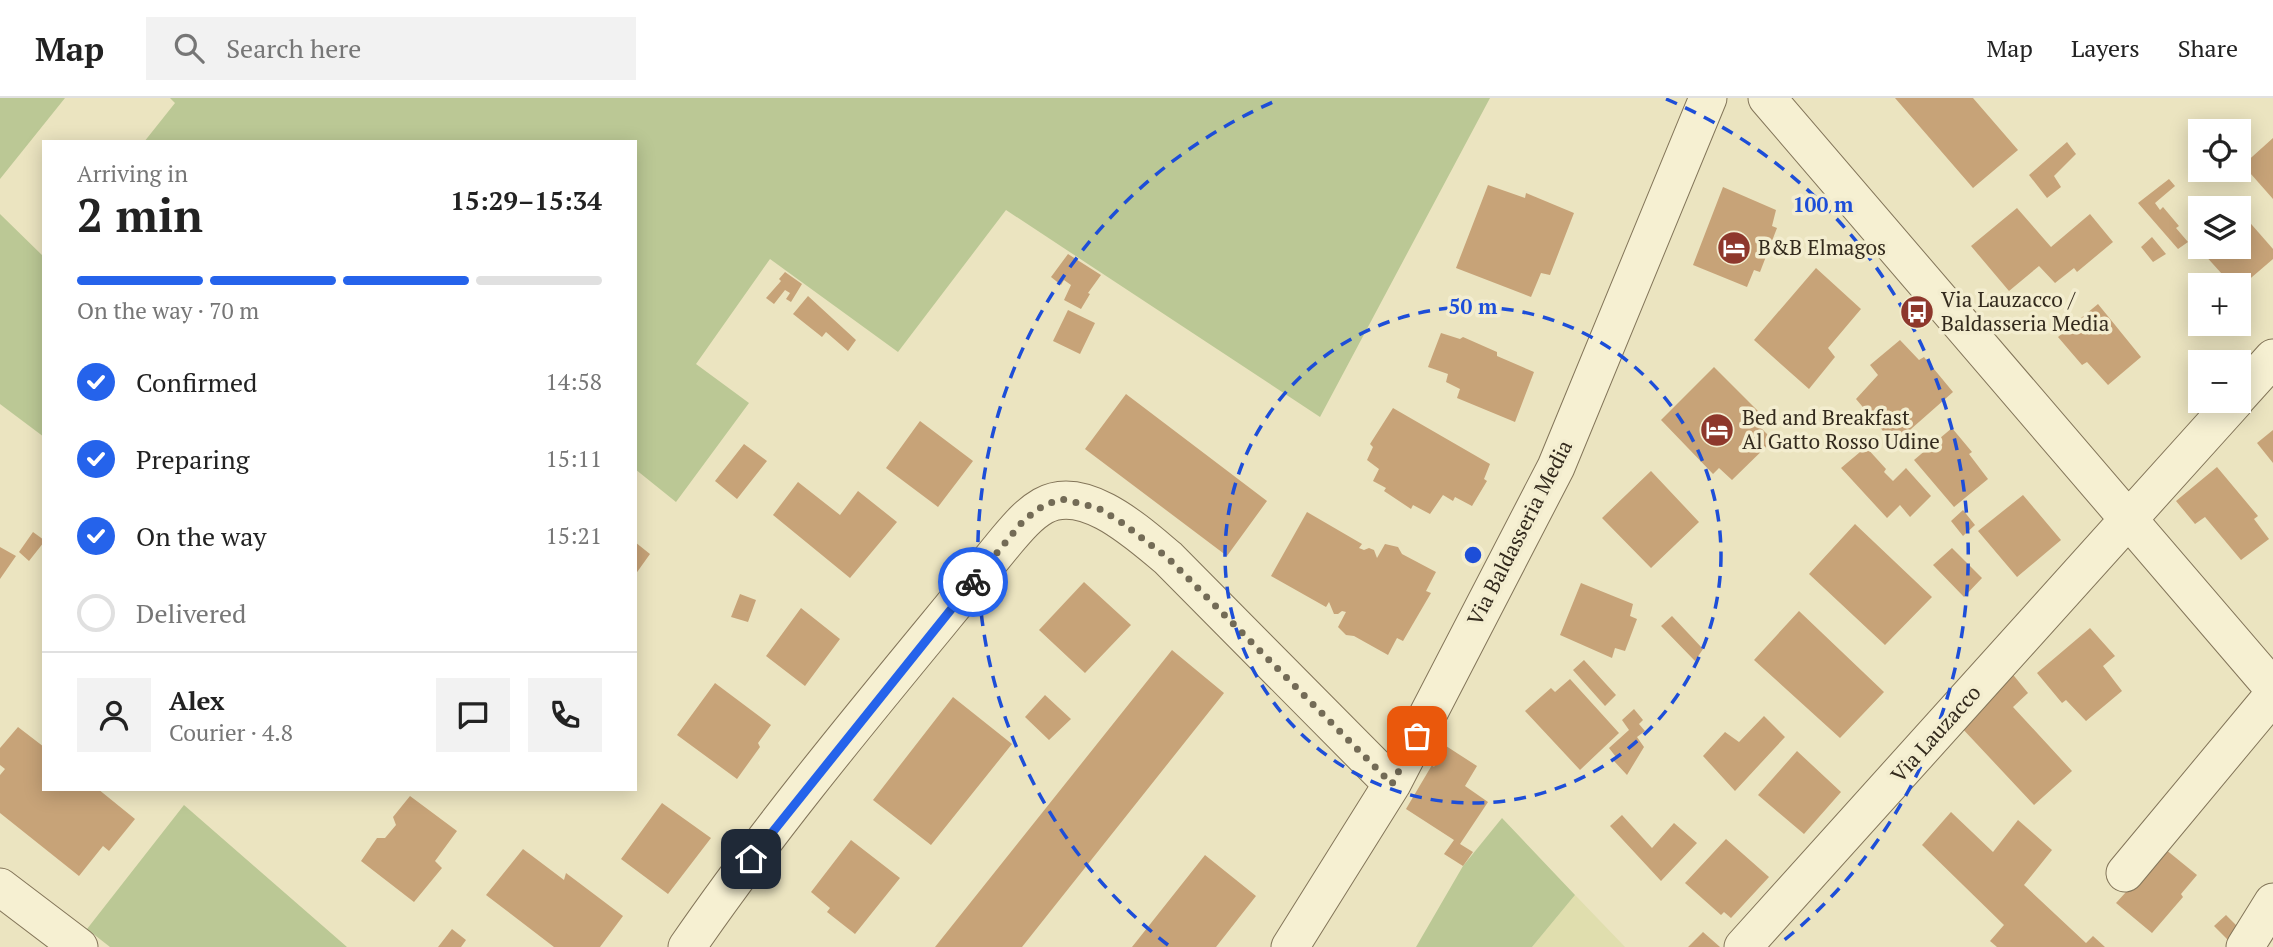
<!DOCTYPE html>
<html lang="en">
<head>
<meta charset="utf-8">
<style>
  :root { --surface:#fff; --page:#f2f2f2; --text:#222; --muted:#767676; --line:#e0e0e0; --accent:#2563eb }
  body { margin:0; font-family:"PT Serif",serif; background:var(--page); color:var(--text); height:100vh; display:flex; flex-direction:column; font-size:26px; white-space:nowrap }
  * { box-sizing:border-box; margin:0 }
  p { font-size:23px; color:var(--muted) }
  .icon { flex:none; width:38px; height:38px; fill:none; stroke:currentColor; stroke-width:2; stroke-linecap:round; stroke-linejoin:round }
  .map { position:relative; flex:1; overflow:hidden }
  .panel { position:absolute; left:42px; top:42px; width:595px; height:651px; display:flex; flex-direction:column; background:var(--surface); border-radius:0px; box-shadow:0 4px 18px #0003 }
  .panel>* { flex:none }
  .tools { position:absolute; left:2188px; top:21px; display:grid; gap:14px }
  .tools a { display:grid; place-items:center; width:63px; height:63px; border-radius:0px; background:var(--surface); box-shadow:0 4px 18px #0003; font-size:35px }
  .pin { position:absolute; display:grid; place-items:center; width:60px; height:60px; color:#fff; margin:-30px; border-radius:14px; box-shadow:0 4px 10px #0006 }
  .courier { position:absolute; display:grid; place-items:center; width:70px; height:70px; margin:-35px; border:5px solid #2563eb; border-radius:50%; background:#fff; color:#222; box-shadow:0 2px 9px #0007 }
  .head em { font-style:normal; font-weight:700 }
  .head div { display:flex; flex-direction:column-reverse }
  .head { display:flex; align-items:center; justify-content:space-between; height:119px; padding:0 35px }
  h1 { font-size:46px; font-weight:700; line-height:52px }
  .bar { display:grid; grid-template-columns:repeat(4,1fr); gap:10px 7px; align-content:center; height:84px; padding:0 35px }
  .bar i { height:9px; border-radius:5px; background:var(--line) }
  .bar .current { background:var(--accent) }
  .bar p { grid-column:span 4 }
  .line { display:flex; align-items:center; gap:18px; padding:0 35px; border-top:2px solid var(--line) }
  .line div { flex:1 }
  .round { display:grid; place-items:center; flex:none; width:74px; height:74px; border-radius:0px; background:var(--page) }
  ol { padding:0 35px; list-style:none }
  li { display:flex; align-items:center; gap:21px; height:77px }
  li p { margin-inline-start:auto }
  li .icon { padding:7px; border-radius:50%; background:var(--accent); color:#fff; stroke-width:4 }
  li:last-child { color:var(--muted) }
  li i { width:38px; height:38px; border:4px solid var(--line); border-radius:50% }
  header { display:flex; align-items:center; gap:42px; box-sizing:border-box; height:98px; padding:0 35px; background:var(--surface); border-bottom:2px solid var(--line) }
  header strong { font-size:33px }
  nav { display:flex; gap:38px; margin-inline-start:auto; font-size:24px }
  .search { width:490px; height:63px; background:var(--page); display:flex; align-items:center; gap:18px; box-sizing:border-box; padding:0 24px; border-radius:0px; color:var(--muted); font-size:26px }
  .map>svg:first-child { display:block }
  .farmland { fill:#e0deae }
  .green { fill:#bbc895 }
  .building { fill:#c7a378 }
  .lines { fill:none; stroke-linecap:round; stroke-linejoin:round }
  .minor-casing { stroke:#837559; stroke-width:39 }
  .minor { stroke:#f6f0d2; stroke-width:37 }
  .done { stroke:#736b56; stroke-width:7; stroke-dasharray:0 12.6 }
  .route { stroke:#2563eb; stroke-width:9 }
  .ring { fill:none; stroke:#1d4ed8; stroke-width:3.5; stroke-dasharray:12 9 }
  .labels { text-anchor:middle; stroke-width:7; stroke-linejoin:round; paint-order:stroke }
  .poi-label { font-size:21px; fill:#332a1d; stroke:#f3edcf; text-anchor:start }
  .street-label { font-size:21px; fill:#332a1d; stroke:#f3edcf }
  .centre { fill:#1d4ed8; stroke:#f3edcf; stroke-width:3.5 }
  .ring-label { font-size:21px; text-anchor:middle; font-weight:bold; fill:#1d4ed8; stroke:#f3edcf; stroke-width:7; stroke-linejoin:round; paint-order:stroke }
</style>
</head>
<body>
<header>
<strong>Map</strong>
<div class="search"><svg class="icon" aria-label="search" viewBox="0 0 24 24"><circle cx="10" cy="10" r="6"/><path d="M15 15l6 6"/></svg>Search here</div>
<nav><a>Map</a><a>Layers</a><a>Share</a></nav>
</header>
<div class="map">
<svg width="2273" height="849" viewBox="0 0 2273 849">
  <rect width="100%" height="100%" fill="#ebe4c0"/>
  <!-- farmland -->
  <path class="farmland" d="M 1575,797 L 1625,849 L 1532,849 Z"/>
  <!-- green -->
  <path class="green" d="M 0,0 L 65,0 L 0,81 Z
    M 170,0 L 1490,0 L 1320,319 L 1006,112 L 898,254 L 770,161 L 696,266 L 749,305 L 676,404 L 635,371 L 635,44 L 144,44 L 175,5 Z
    M 0,116 L 44,159 L 44,339 L 0,306 Z
    M 184,707 L 347,849 L 110,849 L 87,831 Z
    M 1502,720 L 1575,797 L 1532,849 L 1416,849 L 1463,768 Z"/>
  <!-- building -->
  <path class="building" d="M 1895,0 L 1973,0 L 2018,52 L 1973,90 Z
    M 2273,40 L 2273,101 L 2243,67 Z
    M 2067,44 L 2076,56 L 2054,78 L 2061,89 L 2047,100 L 2029,77 Z
    M 2169,81 L 2175,88 L 2155,105 L 2160,112 L 2163,109 L 2179,128 L 2176,130 L 2188,144 L 2178,151 L 2138,105 Z
    M 1488,87 L 1525,100 L 1526,95 L 1574,115 L 1550,177 L 1541,175 L 1531,199 L 1456,170 Z
    M 1723,89 L 1776,112 L 1772,128 L 1777,130 L 1760,174 L 1754,172 L 1747,189 L 1693,167 Z
    M 2017,110 L 2051,149 L 2090,116 L 2113,144 L 2077,174 L 2074,170 L 2055,185 L 2039,168 L 2009,193 L 1971,148 Z
    M 2238,111 L 2273,151 L 2273,161 L 2238,191 L 2238,187 L 2232,187 L 2193,144 L 2200,138 L 2200,149 L 2238,149 Z
    M 2152,139 L 2166,156 L 2153,164 L 2141,149 Z
    M 1068,156 L 1101,177 L 1088,195 L 1090,196 L 1081,211 L 1064,202 L 1071,187 L 1064,182 L 1061,187 L 1051,179 Z
    M 1816,170 L 1861,211 L 1828,250 L 1835,259 L 1809,291 L 1754,242 Z
    M 785,174 L 802,186 L 791,204 L 786,201 L 790,195 L 785,192 L 774,206 L 766,200 L 781,183 L 779,181 Z
    M 808,198 L 856,242 L 848,253 L 826,234 L 822,239 L 793,216 Z
    M 2098,206 L 2141,259 L 2108,287 L 2087,264 L 2082,267 L 2058,239 Z
    M 1068,212 L 1095,225 L 1080,256 L 1053,243 Z
    M 1441,235 L 1460,241 L 1463,239 L 1497,254 L 1497,258 L 1534,274 L 1515,324 L 1457,300 L 1460,291 L 1446,284 L 1448,276 L 1428,269 Z
    M 1900,242 L 1919,262 L 1924,259 L 1953,294 L 1894,346 L 1856,301 L 1878,277 L 1870,267 Z
    M 1714,269 L 1760,315 L 1753,322 L 1773,342 L 1732,382 L 1719,370 L 1713,376 L 1661,322 Z
    M 1126,296 L 1267,403 L 1227,458 L 1085,351 Z
    M 1393,310 L 1490,366 L 1484,381 L 1487,383 L 1472,408 L 1455,399 L 1453,403 L 1443,397 L 1430,416 L 1413,407 L 1411,411 L 1384,393 L 1386,390 L 1373,383 L 1379,371 L 1367,362 L 1373,349 L 1370,346 Z
    M 920,323 L 973,363 L 938,409 L 886,370 Z
    M 1952,330 L 1972,354 L 1969,356 L 1988,381 L 1954,409 L 1914,362 Z
    M 2273,332 L 2273,365 L 2257,345 Z
    M 744,346 L 767,363 L 737,401 L 715,383 Z
    M 1866,349 L 1886,371 L 1884,374 L 1893,383 L 1906,370 L 1931,398 L 1910,419 L 1900,407 L 1887,420 L 1841,370 Z
    M 2217,369 L 2258,418 L 2254,421 L 2269,441 L 2241,462 L 2205,419 L 2195,426 L 2176,403 Z
    M 1651,373 L 1699,424 L 1651,470 L 1602,420 Z
    M 798,384 L 840,417 L 858,393 L 897,424 L 850,480 L 773,417 Z
    M 2023,397 L 2061,442 L 2017,479 L 1978,433 Z
    M 1963,412 L 1975,427 L 1963,438 L 1951,423 Z
    M 1307,414 L 1362,446 L 1359,450 L 1364,452 L 1369,450 L 1374,452 L 1377,460 L 1385,446 L 1398,449 L 1402,456 L 1436,474 L 1426,493 L 1431,495 L 1403,543 L 1397,540 L 1388,557 L 1354,538 L 1346,537 L 1338,529 L 1346,514 L 1342,513 L 1338,516 L 1334,516 L 1329,504 L 1326,509 L 1271,478 Z
    M 1855,426 L 1932,499 L 1885,547 L 1809,476 Z
    M 33,434 L 44,442 L 44,444 L 29,463 L 19,454 Z
    M 635,444 L 650,456 L 635,477 Z
    M 0,449 L 16,458 L 0,481 Z
    M 1952,450 L 1982,480 L 1964,499 L 1933,467 Z
    M 1084,484 L 1131,527 L 1085,575 L 1039,532 Z
    M 1581,485 L 1633,506 L 1630,518 L 1637,521 L 1625,553 L 1615,550 L 1612,560 L 1560,537 Z
    M 740,496 L 756,502 L 748,524 L 731,519 Z
    M 801,510 L 840,541 L 805,588 L 766,558 Z
    M 1799,513 L 1884,594 L 1840,640 L 1754,562 Z
    M 1672,518 L 1703,551 L 1695,563 L 1661,528 Z
    M 2090,530 L 2115,558 L 2103,568 L 2122,593 L 2086,623 L 2066,602 L 2062,605 L 2037,575 Z
    M 1172,552 L 1224,595 L 1022,849 L 935,849 Z
    M 1584,562 L 1616,597 L 1605,608 L 1573,572 Z
    M 2010,573 L 2028,595 L 2013,609 L 2072,673 L 2034,707 L 1960,628 Z
    M 1570,581 L 1619,635 L 1580,672 L 1525,613 L 1551,590 L 1555,594 Z
    M 715,585 L 771,627 L 758,645 L 760,649 L 737,681 L 677,637 Z
    M 1045,597 L 1071,621 L 1049,642 L 1025,619 Z
    M 953,599 L 1012,646 L 931,747 L 873,702 Z
    M 1634,611 L 1643,622 L 1639,626 L 1645,633 L 1637,639 L 1644,649 L 1627,677 L 1613,662 L 1616,659 L 1609,650 L 1629,632 L 1622,622 Z
    M 1764,618 L 1785,639 L 1735,693 L 1703,658 L 1725,634 L 1739,644 Z
    M 18,629 L 44,649 L 44,691 L 98,691 L 135,721 L 109,753 L 103,748 L 79,778 L 0,715 L 0,677 L 5,671 L 0,667 L 0,650 Z
    M 1446,648 L 1477,668 L 1465,688 L 1488,704 L 1460,746 L 1473,754 L 1463,768 L 1444,756 L 1454,742 L 1406,711 L 1432,667 L 1434,669 Z
    M 1797,653 L 1841,694 L 1804,736 L 1758,697 Z
    M 410,698 L 457,733 L 435,763 L 442,770 L 414,804 L 361,763 L 377,740 L 385,740 L 396,727 L 393,719 Z
    M 662,705 L 711,740 L 668,796 L 621,761 Z
    M 1951,714 L 1993,754 L 2018,722 L 2052,752 L 2024,787 L 2086,845 L 2093,838 L 2105,849 L 1997,849 L 1990,843 L 2004,827 L 1922,747 Z
    M 1622,717 L 1652,750 L 1674,725 L 1697,745 L 1661,783 L 1610,728 Z
    M 1726,741 L 1769,779 L 1731,820 L 1724,814 L 1721,817 L 1685,785 Z
    M 851,742 L 900,780 L 855,836 L 827,814 L 830,810 L 811,794 Z
    M 523,751 L 564,782 L 566,775 L 623,818 L 600,849 L 554,849 L 486,797 Z
    M 2165,751 L 2197,777 L 2181,796 L 2183,799 L 2152,835 L 2116,805 Z
    M 1205,757 L 1256,798 L 1216,849 L 1132,849 Z
    M 2226,817 L 2239,830 L 2228,842 L 2214,828 Z
    M 452,831 L 466,842 L 461,849 L 438,849 Z
    M 1703,834 L 1720,849 L 1688,849 Z"/>
  <g class="lines">
    <!-- minor casing -->
    <g class="minor-casing">
      <path id="minor" d="M 1767,0 L 2273,590
        M 2238,299 L 2273,260
        M 2125,775 L 2273,597
        M 0,789 L 79,849
        M 687,849 C 785,707 898,576 1007,442 C 1018,429 1029,416 1043,408 C 1084,385 1138,435 1168,460 L 1392,686
        M 1290,849 L 1392,686 L 1556,369 L 1708,0
        M 1743,849 L 2235,303
        M 2245,849 L 2273,804"/>
    </g>
    <!-- minor -->
    <use href="#minor" class="minor"/>
  </g>
  <g class="lines">
    <!-- done -->
    <path class="done" d="M 973,484 L 1024,422 L 1044,407 L 1062,401 L 1098,410 L 1121,424 L 1168,460 L 1392,686 L 1417,638"/>
    <!-- route -->
    <path class="route" d="M 751,761 L 973,484"/>
  </g>
  <!-- distance rings -->
  <g class="ring">
    <circle cx="1473" cy="457" r="248"/>
    <path d="M1168 847A495 495 0 0 1 1280 1M1666 1A495 495 0 0 1 1778 847"/>
  </g>
  <!-- icons -->
  <defs>
    <g id="hotel-disc" transform="scale(1.75)"><circle r="9.5" fill="#8e382c" stroke="#f3edcf"/><path d="M-6-4.5h1.5V1H6V5H4.5V3h-9V5H-6ZM-4 0a1.8 1.8 0 1 1 3.6 0ZM.5 0V-2.5h3Q6-2.5 6 0Z" fill="#fff"/></g>
    <g id="bus-disc" transform="scale(1.75)"><circle r="9.5" fill="#8e382c" stroke="#f3edcf"/><path d="M-5-6H5V4H4V6H2V4H-2V6H-4V4H-5ZM-3.5-4V0h7V-4ZM-3.5 1.2v1.5H-2V1.2ZM2 1.2v1.5H3.5V1.2Z" fill="#fff"/></g>
  </defs>
  <g fill-rule="evenodd">
    <use href="#hotel-disc" x="1734" y="150"/>
    <use href="#bus-disc" x="1917" y="214"/>
    <use href="#hotel-disc" x="1717" y="332"/>
  </g>
  <g class="labels">
    <!-- poi labels -->
    <g class="poi-label">
      <text x="1758" y="157">B&amp;B Elmagos</text>
      <text x="1941" y="209">Via Lauzacco /<tspan x="1941" dy="24">Baldasseria Media</tspan></text>
      <text x="1742" y="327">Bed and Breakfast<tspan x="1742" dy="24">Al Gatto Rosso Udine</tspan></text>
    </g>
    <!-- street labels -->
    <g class="street-label">
      <text transform="translate(1520 435) rotate(-63)" y="7">Via Baldasseria Media</text>
      <text transform="translate(1936 636) rotate(-48)" y="7">Via Lauzacco</text>
    </g>
  </g>
  <circle cx="1473" cy="457" r="10" class="centre"/>
  <g class="ring-label">
    <text x="1823" y="114">100 m</text>
    <text x="1473" y="216">50 m</text>
  </g>
</svg>
<div class="tools">
<a><svg class="icon" aria-label="locate" viewBox="0 0 24 24"><circle cx="12" cy="12" r="6"/><path d="M12 2v4M12 18v4M2 12h4M18 12h4"/></svg></a>
<a><svg class="icon" aria-label="layers" viewBox="0 0 24 24"><path d="M12 4l9 5-9 5-9-5zM3 14l9 5 9-5"/></svg></a>
<a>+</a>
<a>−</a>
</div>
<div class="pin" style="left:1417px;top:638px;background:#ea580c"><svg class="icon" aria-label="bag" viewBox="0 0 24 24"><path d="M5 8h14l-1 12H6zM9 8a3 3 0 0 1 6 0"/></svg></div>
<div class="pin" style="left:751px;top:761px;background:#1f2937"><svg class="icon" aria-label="home" viewBox="0 0 24 24"><path d="M3 11l9-7 9 7M6 9v11h12V9"/></svg></div>
<div class="courier" style="left:973px;top:484px"><svg class="icon" aria-label="bike" viewBox="0 0 24 24"><circle cx="6" cy="16" r="4"/><circle cx="18" cy="16" r="4"/><path d="M6 16l4-8h5l3 8M10 8l3 8H6M13 5h3"/></svg></div>
<section class="panel">
<div class="head"><div><h1>2 min</h1><p>Arriving in</p></div><em>15:29–15:34</em></div>
<div class="bar"><i class="current"></i><i class="current"></i><i class="current"></i><i></i><p>On the way · 70 m</p></div>
<ol>
<li><svg class="icon" aria-label="check" viewBox="0 0 24 24"><path d="M5 12l5 5 9-10"/></svg>Confirmed<p>14:58</p></li>
<li><svg class="icon" aria-label="check" viewBox="0 0 24 24"><path d="M5 12l5 5 9-10"/></svg>Preparing<p>15:11</p></li>
<li><svg class="icon" aria-label="check" viewBox="0 0 24 24"><path d="M5 12l5 5 9-10"/></svg>On the way<p>15:21</p></li>
<li><i></i>Delivered</li>
</ol>
<div class="line" style="height:126px"><a class="round"><svg class="icon" aria-label="person" viewBox="0 0 24 24"><circle cx="12" cy="8" r="4"/><path d="M4 21q1-7 8-7t8 7"/></svg></a><div><b>Alex</b><p>Courier · 4.8</p></div><a class="round"><svg class="icon" aria-label="chat" viewBox="0 0 24 24"><path d="M4 5h16v11H9l-5 4z"/></svg></a><a class="round"><svg class="icon" aria-label="phone" viewBox="0 0 24 24"><path d="M5 4h4l2 5-3 2q2 4 5 5l2-3 5 2v4C11 20 4 13 5 4z"/></svg></a></div>
</section>
</div>
</body>
</html>
